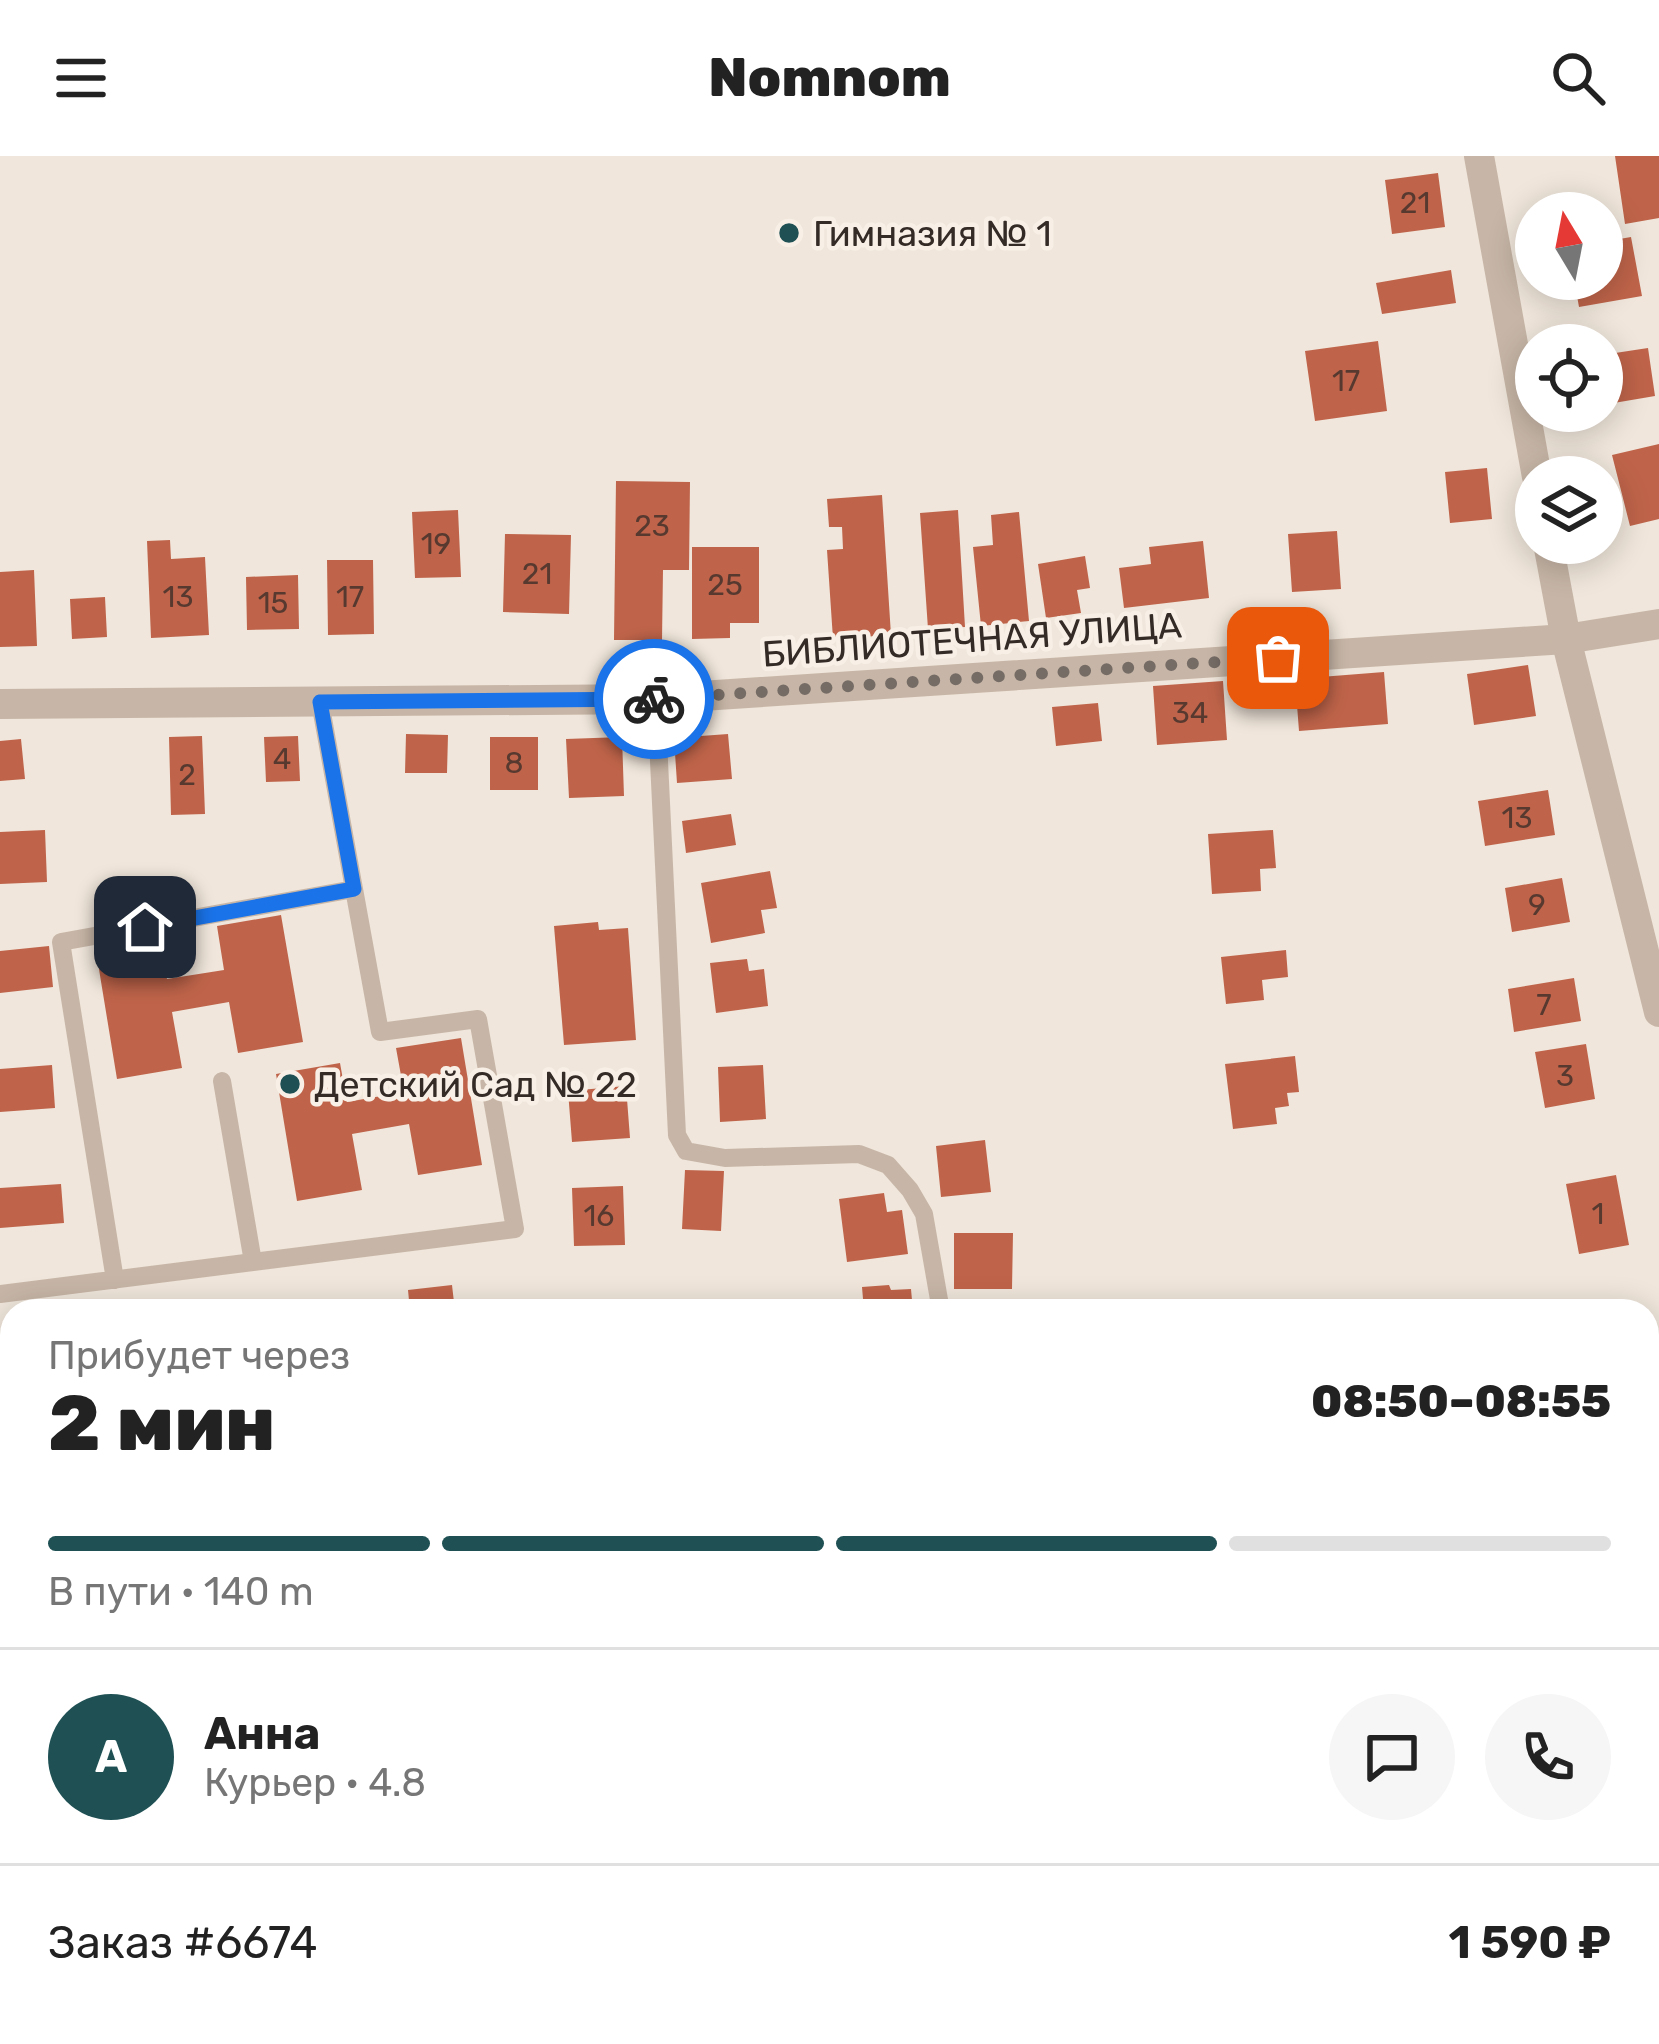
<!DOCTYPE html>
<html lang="ru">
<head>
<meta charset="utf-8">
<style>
  :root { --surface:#fff; --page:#f6f6f6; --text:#222; --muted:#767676; --line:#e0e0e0; --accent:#1f5154 }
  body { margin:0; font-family:Rubik,sans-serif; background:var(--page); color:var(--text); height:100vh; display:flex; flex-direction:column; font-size:45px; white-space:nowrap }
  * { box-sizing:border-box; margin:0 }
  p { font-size:39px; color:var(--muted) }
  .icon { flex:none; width:66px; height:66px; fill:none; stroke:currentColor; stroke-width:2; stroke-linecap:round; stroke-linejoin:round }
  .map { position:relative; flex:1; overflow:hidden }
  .side { position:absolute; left:0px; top:1143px; width:1659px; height:747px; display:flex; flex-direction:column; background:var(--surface); border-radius:36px 36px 0 0; box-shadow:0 6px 30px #0003 }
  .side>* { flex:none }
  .needle { width:78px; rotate:350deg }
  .controls { position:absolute; left:1515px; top:36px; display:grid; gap:24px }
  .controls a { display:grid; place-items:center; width:108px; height:108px; border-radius:50%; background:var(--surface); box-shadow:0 6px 30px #0003; font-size:60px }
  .pin { position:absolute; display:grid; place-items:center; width:102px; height:102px; color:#fff; margin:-51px; border-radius:24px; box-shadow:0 6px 18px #0006 }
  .courier { position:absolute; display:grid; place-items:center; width:120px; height:120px; margin:-60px; border:9px solid #1a73e8; border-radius:50%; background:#fff; color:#222; box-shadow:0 3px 15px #0007 }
  .head em { font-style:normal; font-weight:800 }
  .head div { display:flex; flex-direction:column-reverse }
  .head { display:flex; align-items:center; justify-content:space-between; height:204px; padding:0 48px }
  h1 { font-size:78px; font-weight:800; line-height:90px }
  .bar { display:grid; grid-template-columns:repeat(4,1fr); gap:18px 12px; align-content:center; height:144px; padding:0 48px }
  .bar i { height:15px; border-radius:9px; background:var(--line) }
  .bar .current { background:var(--accent) }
  .bar p { grid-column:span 4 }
  .line { display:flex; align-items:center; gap:30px; padding:0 48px; border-top:3px solid var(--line) }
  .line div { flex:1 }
  .round { display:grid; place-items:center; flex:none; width:126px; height:126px; border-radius:63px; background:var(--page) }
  header { display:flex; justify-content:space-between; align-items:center; height:156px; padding:0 48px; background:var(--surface); font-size:54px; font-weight:800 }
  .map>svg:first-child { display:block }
  .building { fill:#bf644a }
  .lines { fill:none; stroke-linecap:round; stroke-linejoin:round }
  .service { stroke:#c7b6a7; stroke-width:18 }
  .minor { stroke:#c7b6a7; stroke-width:30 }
  .tertiary { stroke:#c7b6a7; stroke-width:30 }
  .done { stroke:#766c66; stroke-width:12; stroke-dasharray:0 21.6 }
  .route { stroke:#1a73e8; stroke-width:15 }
  .poi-dot { fill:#1f5154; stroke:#f8f0e7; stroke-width:4.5 }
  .labels { text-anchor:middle; stroke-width:9; stroke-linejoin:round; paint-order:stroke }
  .number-label { font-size:30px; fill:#573930 }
  .poi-label { font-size:36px; fill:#342b27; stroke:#f8f0e7; text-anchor:start }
  .street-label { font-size:36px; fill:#342b27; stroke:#f8f0e7 }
</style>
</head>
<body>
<header><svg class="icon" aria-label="menu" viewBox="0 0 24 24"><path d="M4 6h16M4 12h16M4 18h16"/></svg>Nomnom<svg class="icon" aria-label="search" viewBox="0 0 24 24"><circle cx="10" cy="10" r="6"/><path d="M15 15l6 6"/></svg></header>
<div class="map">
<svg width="1659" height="1888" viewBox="0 0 1659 1888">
  <rect width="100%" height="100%" fill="#f0e6db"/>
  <!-- building -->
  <path class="building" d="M 1615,0 L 1659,0 L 1659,62 L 1625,68 Z
    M 1438,17 L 1445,71 L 1392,78 L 1385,24 Z
    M 1631,81 L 1642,140 L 1579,151 L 1574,123 L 1602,123 L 1602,86 Z
    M 1451,114 L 1456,147 L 1382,158 L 1376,127 Z
    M 1378,185 L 1387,255 L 1315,265 L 1305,195 Z
    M 1648,192 L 1655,240 L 1602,249 L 1602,199 Z
    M 1659,288 L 1659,363 L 1630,370 L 1612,299 Z
    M 1487,312 L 1492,363 L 1450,367 L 1445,316 Z
    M 616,325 L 690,326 L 689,414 L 663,414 L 662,484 L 614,484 Z
    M 882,339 L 891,479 L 833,483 L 827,394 L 843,393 L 842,371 L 829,371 L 827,343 Z
    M 458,354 L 461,421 L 415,422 L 412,356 Z
    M 958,354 L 965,471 L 928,473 L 920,357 Z
    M 1019,356 L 1029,465 L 981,470 L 973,391 L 993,389 L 991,359 Z
    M 1337,375 L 1341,433 L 1292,436 L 1288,378 Z
    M 505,378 L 571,379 L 569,458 L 503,456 Z
    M 170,384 L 171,403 L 205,401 L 209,479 L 151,482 L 147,385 Z
    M 1203,385 L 1209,442 L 1124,452 L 1119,412 L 1151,408 L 1149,391 Z
    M 692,391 L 759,391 L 759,467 L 730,467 L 730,482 L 692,483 Z
    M 1085,400 L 1090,432 L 1077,434 L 1081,457 L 1046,462 L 1038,408 Z
    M 327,404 L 373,404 L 374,478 L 328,479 Z
    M 34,414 L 37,490 L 0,491 L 0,416 Z
    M 298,419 L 299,473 L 247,474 L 246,421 Z
    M 105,441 L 107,481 L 72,483 L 70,443 Z
    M 1528,509 L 1536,560 L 1474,569 L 1467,518 Z
    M 1384,516 L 1388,568 L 1299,575 L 1295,523 Z
    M 1223,525 L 1227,584 L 1157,589 L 1153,530 Z
    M 1098,547 L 1102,585 L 1056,590 L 1052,551 Z
    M 406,578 L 448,579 L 447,617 L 405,617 Z
    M 728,578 L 732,623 L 677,627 L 674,582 Z
    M 202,580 L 205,658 L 171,659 L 169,581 Z
    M 298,580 L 300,625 L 266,626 L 264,581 Z
    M 490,581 L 538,581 L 538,634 L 490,634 Z
    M 622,581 L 624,640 L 569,642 L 566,583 Z
    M 21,583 L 25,623 L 0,625 L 0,585 Z
    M 1548,634 L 1555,679 L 1485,690 L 1478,645 Z
    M 731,658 L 736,689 L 686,697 L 682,665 Z
    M 45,674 L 47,726 L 0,728 L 0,676 Z
    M 1273,674 L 1276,712 L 1260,713 L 1261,735 L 1212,738 L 1208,678 Z
    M 770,715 L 777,752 L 761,754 L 765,777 L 711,787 L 701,727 Z
    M 1562,722 L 1570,766 L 1512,776 L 1505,732 Z
    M 281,759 L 303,886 L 238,897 L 229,846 L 172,856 L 182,912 L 117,923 L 96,795 L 160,784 L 167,823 L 224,814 L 217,770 Z
    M 598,766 L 599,774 L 628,772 L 636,884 L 564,889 L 554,770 Z
    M 49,790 L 53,831 L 0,837 L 0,795 Z
    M 1286,794 L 1288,821 L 1262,824 L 1264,844 L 1226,848 L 1221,801 Z
    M 747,803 L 749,815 L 764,813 L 768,850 L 716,857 L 710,807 Z
    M 1574,822 L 1581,865 L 1514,876 L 1508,833 Z
    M 461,882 L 482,1009 L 418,1019 L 409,968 L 352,978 L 362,1034 L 297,1045 L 276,918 L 340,907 L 347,946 L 404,936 L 396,892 Z
    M 1586,888 L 1595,943 L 1545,952 L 1535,896 Z
    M 1295,900 L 1299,936 L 1287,937 L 1289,950 L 1275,952 L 1277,968 L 1233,973 L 1225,908 Z
    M 52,909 L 55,952 L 0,956 L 0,913 Z
    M 763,909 L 766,963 L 720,966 L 718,911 Z
    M 626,930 L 630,982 L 572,986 L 568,935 Z
    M 985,984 L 991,1036 L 941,1041 L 936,990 Z
    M 685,1014 L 724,1015 L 721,1075 L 682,1073 Z
    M 1616,1019 L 1629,1089 L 1579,1098 L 1566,1028 Z
    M 61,1028 L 64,1067 L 0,1072 L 0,1032 Z
    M 623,1030 L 625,1089 L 574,1090 L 572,1032 Z
    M 884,1037 L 887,1056 L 902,1054 L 908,1098 L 847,1106 L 839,1043 Z
    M 954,1077 L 1013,1077 L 1012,1133 L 954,1133 Z
    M 452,1129 L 455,1155 L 410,1155 L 408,1134 Z
    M 889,1129 L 891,1134 L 911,1133 L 913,1155 L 864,1155 L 862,1131 Z
    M 221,1145 L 221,1155 L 176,1155 L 175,1146 Z
    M 327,1145 L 327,1155 L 281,1155 L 281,1146 Z
    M 1647,1223 L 1652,1237 L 1659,1235 L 1659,1268 L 1654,1269 L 1656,1277 L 1647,1279 Z
    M 12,1245 L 12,1325 L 9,1325 L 0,1247 Z
    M 1647,1339 L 1659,1380 L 1659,1410 L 1647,1413 Z
    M 1659,1495 L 1659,1568 L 1657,1568 L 1647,1527 L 1647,1498 Z
    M 474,1878 L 536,1878 L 536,1888 L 475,1888 Z
    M 971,1878 L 1033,1878 L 1038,1888 L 961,1888 L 959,1884 Z
    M 1088,1878 L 1168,1878 L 1149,1888 L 1094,1888 Z"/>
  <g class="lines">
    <!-- service -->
    <path class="service" d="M 656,543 L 677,979 L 686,995 L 725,1002 L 859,998 L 888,1009 L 910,1034 L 924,1058 L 941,1155
      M 222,925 L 253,1106
      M 115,1124 L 61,786 L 354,733
      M 0,1138 L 515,1073 L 478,863 L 380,876 L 320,546"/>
    <!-- minor -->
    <path class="minor" d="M 0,548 L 656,543 L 1566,483 L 1659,468
      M 1647,1318 L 1659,1316
      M 0,1478 L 12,1477
      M 460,1878 L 460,1888
      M 1590,1888 L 1645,1878"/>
    <!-- tertiary -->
    <path class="tertiary" d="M 1479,0 L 1537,321
      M 1548,387 L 1566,483 L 1659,856"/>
  </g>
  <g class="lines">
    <!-- done -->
    <path class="done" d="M 654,543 L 1278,502"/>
    <!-- route -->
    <path class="route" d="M 145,771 L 354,733 L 320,546 L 654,543"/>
  </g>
  <!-- markers -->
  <g class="poi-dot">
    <circle cx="789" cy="77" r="12"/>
    <circle cx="290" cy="928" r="12"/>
  </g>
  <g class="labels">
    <!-- number labels -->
    <g class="number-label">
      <text x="1415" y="57">21</text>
      <text x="1346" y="235">17</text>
      <text x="652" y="380">23</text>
      <text x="436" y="398">19</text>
      <text x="537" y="428">21</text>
      <text x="725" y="439">25</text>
      <text x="178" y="451">13</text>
      <text x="350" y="451">17</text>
      <text x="273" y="457">15</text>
      <text x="1190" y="567">34</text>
      <text x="282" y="613">4</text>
      <text x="514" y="617">8</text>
      <text x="187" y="629">2</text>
      <text x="1517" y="672">13</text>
      <text x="1537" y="759">9</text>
      <text x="1544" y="859">7</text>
      <text x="1565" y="930">3</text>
      <text x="1598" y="1068">1</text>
      <text x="599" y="1070">16</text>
    </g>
    <!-- poi labels -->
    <g class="poi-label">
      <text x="813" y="90">Гимназия № 1</text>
      <text x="314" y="941">Детский Сад № 22</text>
    </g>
    <!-- street labels -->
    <g class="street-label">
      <text transform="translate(972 483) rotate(-4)" y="13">БИБЛИОТЕЧНАЯ УЛИЦА</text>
    </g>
  </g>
</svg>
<div class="controls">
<a><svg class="needle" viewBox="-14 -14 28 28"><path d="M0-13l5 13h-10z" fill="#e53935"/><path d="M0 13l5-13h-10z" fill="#767676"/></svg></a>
<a><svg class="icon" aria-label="locate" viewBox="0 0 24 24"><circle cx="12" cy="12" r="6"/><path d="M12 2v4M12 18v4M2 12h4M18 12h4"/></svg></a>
<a><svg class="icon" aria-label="layers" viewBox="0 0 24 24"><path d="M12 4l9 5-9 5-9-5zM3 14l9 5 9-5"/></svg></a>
</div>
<div class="pin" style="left:1278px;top:502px;background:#ea580c"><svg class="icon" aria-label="bag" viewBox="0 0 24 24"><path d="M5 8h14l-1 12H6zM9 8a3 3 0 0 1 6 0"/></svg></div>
<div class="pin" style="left:145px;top:771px;background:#1f2937"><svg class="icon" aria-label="home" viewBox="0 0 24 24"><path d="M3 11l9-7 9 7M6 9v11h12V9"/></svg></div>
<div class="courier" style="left:654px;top:543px"><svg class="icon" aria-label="bike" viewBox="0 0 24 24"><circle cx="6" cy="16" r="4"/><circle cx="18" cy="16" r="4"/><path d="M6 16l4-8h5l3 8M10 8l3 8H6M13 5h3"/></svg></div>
<section class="side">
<div class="head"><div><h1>2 мин</h1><p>Прибудет через</p></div><em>08:50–08:55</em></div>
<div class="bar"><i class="current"></i><i class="current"></i><i class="current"></i><i></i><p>В пути · 140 m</p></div>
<div class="line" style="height:216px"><b class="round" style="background:var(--accent);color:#fff">А</b><div><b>Анна</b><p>Курьер · 4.8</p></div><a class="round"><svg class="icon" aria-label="chat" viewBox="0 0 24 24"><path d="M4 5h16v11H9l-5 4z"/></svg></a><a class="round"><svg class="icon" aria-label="phone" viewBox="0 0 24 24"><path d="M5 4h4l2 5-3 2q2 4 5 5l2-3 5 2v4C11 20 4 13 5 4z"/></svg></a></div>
<div class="line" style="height:156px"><div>Заказ #6674</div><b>1 590 ₽</b></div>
</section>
</div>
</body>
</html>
